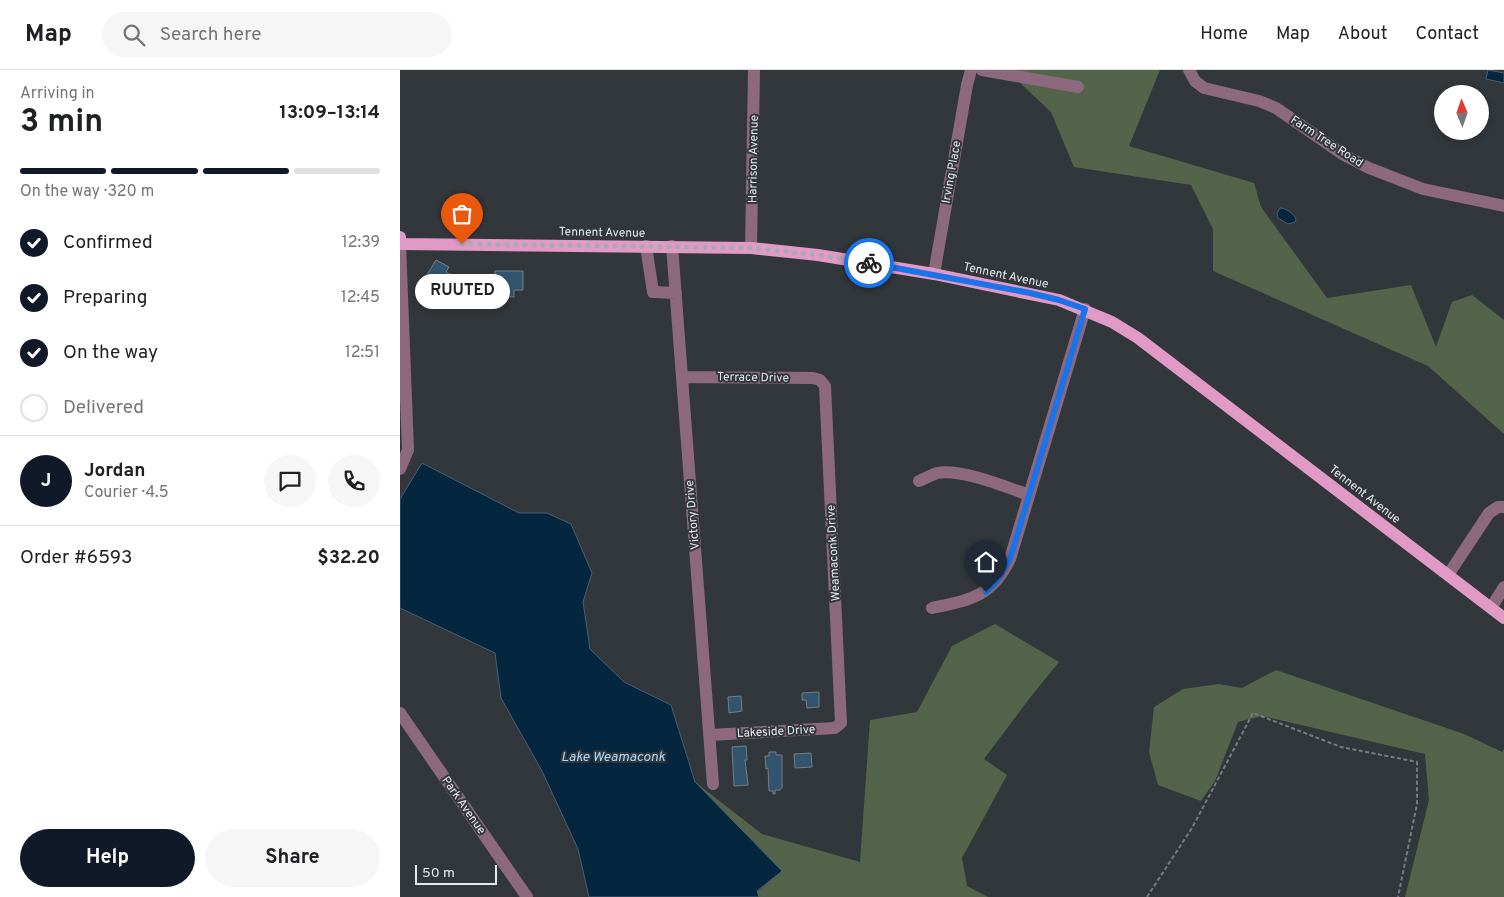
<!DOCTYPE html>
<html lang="en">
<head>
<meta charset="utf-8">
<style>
  :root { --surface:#fff; --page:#f6f6f6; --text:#202124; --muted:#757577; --line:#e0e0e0; --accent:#111827 }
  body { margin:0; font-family:Overpass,sans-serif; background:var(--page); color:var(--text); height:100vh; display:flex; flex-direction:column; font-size:19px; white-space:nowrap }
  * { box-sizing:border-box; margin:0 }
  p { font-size:16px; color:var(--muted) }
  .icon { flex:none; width:28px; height:28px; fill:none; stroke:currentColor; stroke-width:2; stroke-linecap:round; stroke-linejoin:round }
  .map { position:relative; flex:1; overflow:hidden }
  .panel { display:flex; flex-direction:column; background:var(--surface); width:400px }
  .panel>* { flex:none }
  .needle { width:32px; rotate:358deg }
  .buttons { position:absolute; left:1034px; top:15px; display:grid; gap:10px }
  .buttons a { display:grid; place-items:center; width:55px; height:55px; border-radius:50%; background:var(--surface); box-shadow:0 2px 8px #0003; font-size:25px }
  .scale { position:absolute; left:15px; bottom:12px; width:82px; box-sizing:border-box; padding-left:5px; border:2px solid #e6e9ec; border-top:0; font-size:14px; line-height:18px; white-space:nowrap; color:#e6e9ec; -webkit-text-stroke:4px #32373b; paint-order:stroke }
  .pin { position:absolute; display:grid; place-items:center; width:42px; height:42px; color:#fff; margin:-51px -21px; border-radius:50% 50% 50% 0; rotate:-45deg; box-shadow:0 0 5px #0007 }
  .pin .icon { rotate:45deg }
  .courier { position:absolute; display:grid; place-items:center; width:50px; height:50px; margin:-25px; border:4px solid #1a73e8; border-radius:50%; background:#fff; color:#222; box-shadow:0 1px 6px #0007 }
  .bubble { position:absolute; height:35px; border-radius:18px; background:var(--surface); box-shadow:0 2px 8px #0003; font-size:16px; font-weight:700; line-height:35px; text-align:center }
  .summary em { font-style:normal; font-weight:700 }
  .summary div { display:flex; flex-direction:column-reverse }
  .summary { display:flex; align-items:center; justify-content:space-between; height:85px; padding:0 20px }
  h1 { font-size:32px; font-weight:700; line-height:38px }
  .bar { display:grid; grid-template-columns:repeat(4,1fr); gap:8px 5px; align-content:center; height:60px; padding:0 20px }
  .bar i { height:6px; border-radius:4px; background:var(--line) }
  .bar .current { background:var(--accent) }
  .bar p { grid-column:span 4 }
  .line { display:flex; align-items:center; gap:12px; padding:0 20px; border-top:1px solid var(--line) }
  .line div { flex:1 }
  .round { display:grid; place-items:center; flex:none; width:52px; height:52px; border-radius:26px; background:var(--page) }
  ol { padding:0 20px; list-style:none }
  li { display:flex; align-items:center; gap:15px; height:55px }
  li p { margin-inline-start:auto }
  li .icon { padding:5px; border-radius:50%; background:var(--accent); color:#fff; stroke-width:4 }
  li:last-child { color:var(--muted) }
  li i { width:28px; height:28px; border:2px solid var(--line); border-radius:50% }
  .button { display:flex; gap:10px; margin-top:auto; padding:10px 20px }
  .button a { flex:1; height:58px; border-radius:30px; background:var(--accent); color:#fff; font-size:20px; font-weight:700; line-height:58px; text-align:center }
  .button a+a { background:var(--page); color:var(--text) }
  header { display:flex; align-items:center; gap:30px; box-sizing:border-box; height:70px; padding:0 25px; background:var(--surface); border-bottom:1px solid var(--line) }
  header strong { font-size:24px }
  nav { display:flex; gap:28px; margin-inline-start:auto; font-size:18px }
  .search { width:350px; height:45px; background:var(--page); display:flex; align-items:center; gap:12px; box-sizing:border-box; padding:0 18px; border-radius:28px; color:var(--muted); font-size:19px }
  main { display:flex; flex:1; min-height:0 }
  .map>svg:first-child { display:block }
  .green { fill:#54644b }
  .water { fill:#04263f; stroke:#486073 }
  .building { fill:#31556f; stroke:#787e83 }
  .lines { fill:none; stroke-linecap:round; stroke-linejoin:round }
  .path { stroke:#787c80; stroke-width:2; stroke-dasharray:4 2.5; stroke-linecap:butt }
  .minor { stroke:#8d697e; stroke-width:12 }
  .major { stroke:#e199c5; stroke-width:12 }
  .done { stroke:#a7abae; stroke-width:5; stroke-dasharray:0 9 }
  .route { stroke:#1a73e8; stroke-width:6 }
  .labels { text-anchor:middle; stroke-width:4; stroke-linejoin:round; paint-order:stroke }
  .street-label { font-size:12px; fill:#e6e9ec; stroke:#32373b }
  .water-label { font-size:14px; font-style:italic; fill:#aad7fe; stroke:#32373b }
</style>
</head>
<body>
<header>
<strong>Map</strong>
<div class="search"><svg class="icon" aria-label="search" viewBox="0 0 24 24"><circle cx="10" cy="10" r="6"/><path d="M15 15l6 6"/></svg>Search here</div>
<nav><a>Home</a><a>Map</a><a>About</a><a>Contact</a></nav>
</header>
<main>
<section class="panel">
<div class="summary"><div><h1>3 min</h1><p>Arriving in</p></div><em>13:09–13:14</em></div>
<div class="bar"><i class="current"></i><i class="current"></i><i class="current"></i><i></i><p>On the way · 320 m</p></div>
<ol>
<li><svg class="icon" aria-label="check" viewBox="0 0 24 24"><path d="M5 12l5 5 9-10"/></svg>Confirmed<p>12:39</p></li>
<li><svg class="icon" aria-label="check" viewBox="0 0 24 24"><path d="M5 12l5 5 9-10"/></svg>Preparing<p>12:45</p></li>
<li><svg class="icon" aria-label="check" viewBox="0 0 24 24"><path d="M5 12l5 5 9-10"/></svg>On the way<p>12:51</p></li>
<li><i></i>Delivered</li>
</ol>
<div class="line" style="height:90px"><b class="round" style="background:var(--accent);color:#fff">J</b><div><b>Jordan</b><p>Courier · 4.5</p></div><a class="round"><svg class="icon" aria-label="chat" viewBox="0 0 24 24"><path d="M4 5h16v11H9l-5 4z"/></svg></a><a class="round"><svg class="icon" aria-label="phone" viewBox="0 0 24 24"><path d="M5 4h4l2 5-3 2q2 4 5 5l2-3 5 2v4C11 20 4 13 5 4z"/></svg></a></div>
<div class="line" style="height:65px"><div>Order #6593</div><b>$32.20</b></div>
<div class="button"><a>Help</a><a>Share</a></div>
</section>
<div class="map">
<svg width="1104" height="827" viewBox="0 0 1104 827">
  <rect width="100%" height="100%" fill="#32373b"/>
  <!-- green -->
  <path class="green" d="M 606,0 L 760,0 L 729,76 L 854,113 L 861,137 L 927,228 L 1011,215 L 1036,277 L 1052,232 L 1072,225 L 1104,250 L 1104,364 L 1028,296 L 813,201 L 813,159 L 791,115 L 674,97 L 651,42 Z
    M 595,554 L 659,592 L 629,629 L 584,689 L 607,705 L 562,788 L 567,816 L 588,827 L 359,827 L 357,822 L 381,801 L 295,712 L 362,764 L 460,792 L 470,650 L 517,642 L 552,576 Z
    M 876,600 L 1064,664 L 1102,682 L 1104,679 L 1104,827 L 1005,827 L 1029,730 L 1025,684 L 862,646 L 838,652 L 815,711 L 801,731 L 758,715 L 749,682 L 754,637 L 783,619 L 819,614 L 842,618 Z"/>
  <!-- water -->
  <path class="water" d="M 1088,0 L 1104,3 L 1104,13 L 1086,9 Z
    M 880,138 C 886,138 894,144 896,149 L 895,152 L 888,154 L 878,148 L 877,143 Z
    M 22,393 L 119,443 L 147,443 L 171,454 L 192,503 L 183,532 L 190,579 L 224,612 L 271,635 L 295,712 L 382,801 L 357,821 L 359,827 L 189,827 L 178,779 L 142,701 L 101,628 L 95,583 L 0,538 L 0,429 Z"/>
  <!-- building -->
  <path class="building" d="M 36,190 L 49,197 L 46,202 L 54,207 L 48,217 L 40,212 L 32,226 L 19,218 Z
    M 95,201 L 123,201 L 123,220 L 114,220 L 114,227 L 81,226 L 81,215 L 95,215 Z
    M 419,622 L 419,637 L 407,638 L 406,630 L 402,630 L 402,623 Z
    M 341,626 L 342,641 L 329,643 L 328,627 Z
    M 346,676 L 347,690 L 345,690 L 348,715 L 334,716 L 332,677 Z
    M 369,682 L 376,682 L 376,685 L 382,685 L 382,718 L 380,720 L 375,720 L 375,724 L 373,724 L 373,721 L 369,721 L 368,698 L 366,699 L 365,686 L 369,686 Z
    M 411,683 L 412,697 L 395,698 L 394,684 Z"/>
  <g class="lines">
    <!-- path -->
    <path class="path" d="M 747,827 L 792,758 L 853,643 L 941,677 L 1017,692 L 1017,734 L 998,827"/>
    <!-- minor -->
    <path class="minor" d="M 582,0 L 678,17
      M 789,0 L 795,11 L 804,18 L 859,31 L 876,38 L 944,85 L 969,98 L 1023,119 L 1104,136
      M 246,176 L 253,222 L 276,223
      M 272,176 L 313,714
      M 351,178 L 354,0
      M 534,204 L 567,15 L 571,0
      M 282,307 L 413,308 L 420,310 L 425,316 L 441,653 L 435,658 L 309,665
      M 0,399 L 8,380 L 0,174
      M 519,411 C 524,409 531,405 537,403 C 560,398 606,417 629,425
      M 1048,505 L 1089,443 L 1098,437 L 1104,437
      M 532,538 C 570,530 592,527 610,489 L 685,239
      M 1091,538 L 1104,517
      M 0,643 L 127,827"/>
    <!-- major -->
    <path class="major" d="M 0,167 L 0,174 L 351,178 L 418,185 L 534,204 L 659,230 L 712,252 L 738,268 L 1104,548"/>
  </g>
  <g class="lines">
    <!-- done -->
    <path class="done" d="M 62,174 L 352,178 L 418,185 L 469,193"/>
    <!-- route -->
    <path class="route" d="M 469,193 L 630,223 L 659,230 L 685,239 L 610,489 L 597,511 L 586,522"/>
  </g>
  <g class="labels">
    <!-- street labels -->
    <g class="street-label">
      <text transform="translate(927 71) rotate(33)" y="4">Farm Tree Road</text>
      <text transform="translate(353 89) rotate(-89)" y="4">Harrison Avenue</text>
      <text transform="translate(551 102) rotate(-80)" y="4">Irving Place</text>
      <text transform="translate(202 162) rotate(1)" y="4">Tennent Avenue</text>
      <text transform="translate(606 205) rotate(12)" y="4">Tennent Avenue</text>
      <text transform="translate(353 307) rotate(1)" y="4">Terrace Drive</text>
      <text transform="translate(965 424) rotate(38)" y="4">Tennent Avenue</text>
      <text transform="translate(292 445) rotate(-95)" y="4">Victory Drive</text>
      <text transform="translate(433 483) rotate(-93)" y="4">Weamaconk Drive</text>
      <text transform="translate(376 661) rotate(-3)" y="4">Lakeside Drive</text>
      <text transform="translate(64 735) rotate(55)" y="4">Park Avenue</text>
    </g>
    <!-- water labels -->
    <g class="water-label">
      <text x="213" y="691">Lake Weamaconk</text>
    </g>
  </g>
</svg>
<div class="buttons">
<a><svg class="needle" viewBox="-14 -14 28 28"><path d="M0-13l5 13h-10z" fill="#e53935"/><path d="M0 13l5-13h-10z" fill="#757577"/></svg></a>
</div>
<div class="scale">50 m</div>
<div class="pin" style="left:62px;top:174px;background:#ea580c"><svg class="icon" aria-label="bag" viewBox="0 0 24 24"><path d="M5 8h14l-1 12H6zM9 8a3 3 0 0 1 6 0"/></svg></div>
<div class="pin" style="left:586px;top:522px;background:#1f2937"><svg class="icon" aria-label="home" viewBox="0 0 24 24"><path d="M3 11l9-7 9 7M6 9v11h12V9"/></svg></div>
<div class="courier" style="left:469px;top:193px"><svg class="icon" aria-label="bike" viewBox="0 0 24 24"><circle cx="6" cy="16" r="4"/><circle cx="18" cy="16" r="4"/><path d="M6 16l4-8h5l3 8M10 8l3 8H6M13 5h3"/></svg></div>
<div class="bubble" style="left:15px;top:204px;width:95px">RUUTED</div>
</div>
</main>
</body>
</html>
